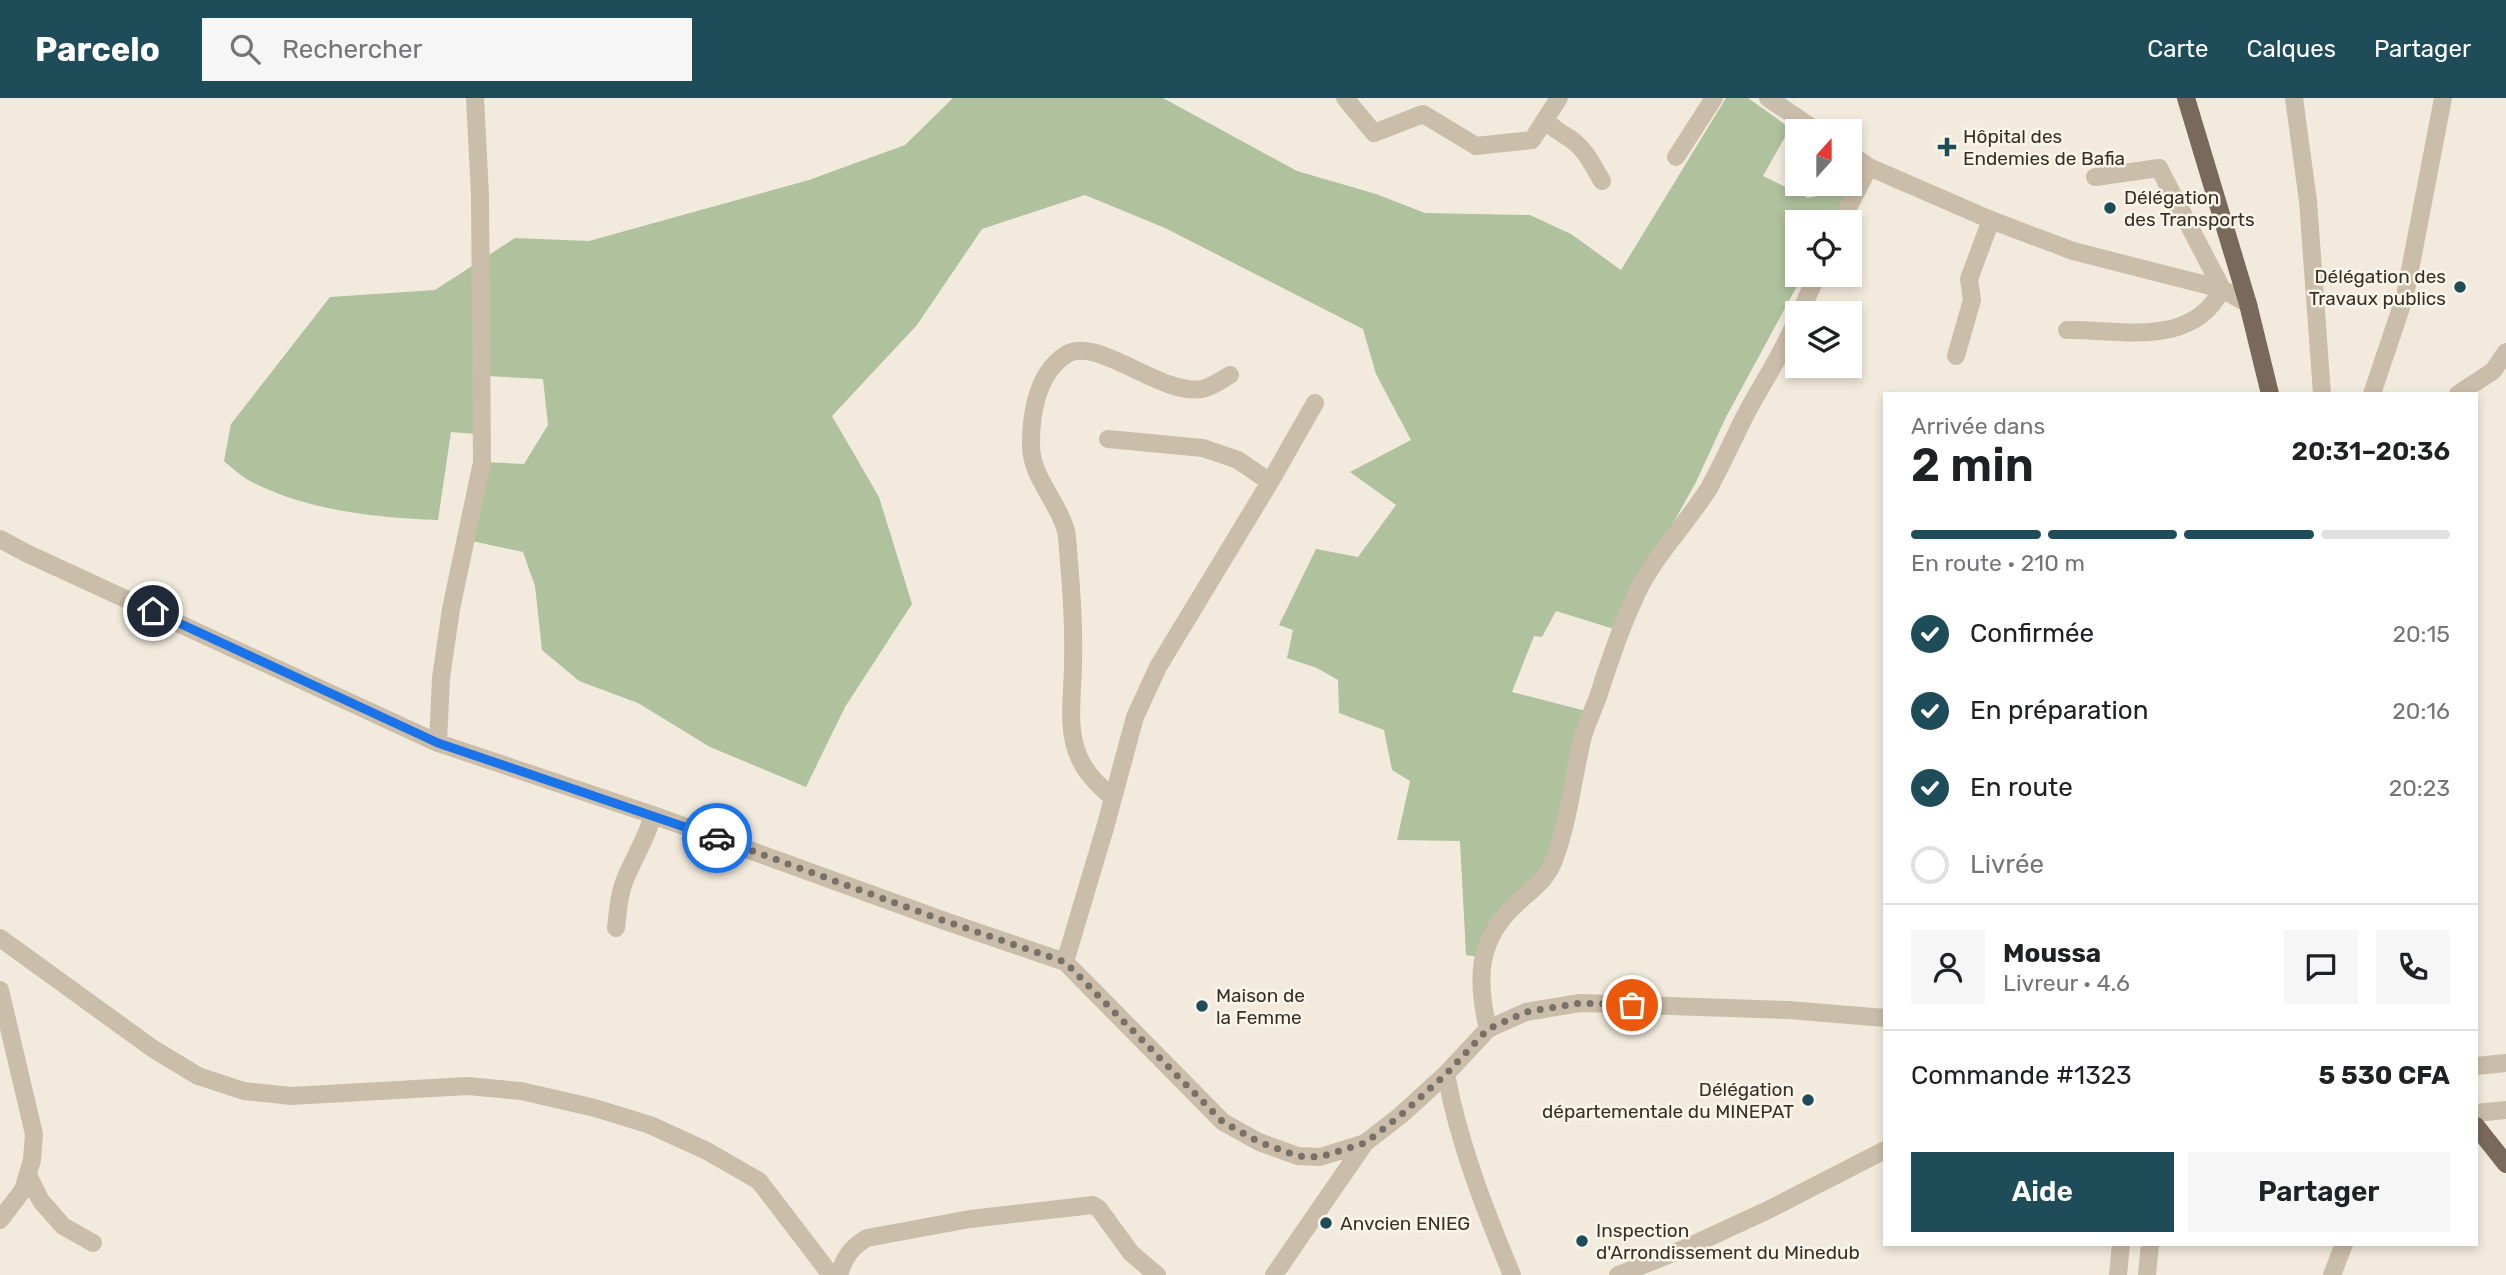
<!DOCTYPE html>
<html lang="fr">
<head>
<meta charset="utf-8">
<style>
  :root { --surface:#fff; --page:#f6f6f6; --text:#202124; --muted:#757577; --line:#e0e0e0; --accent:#1e4c59 }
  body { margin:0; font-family:Rubik,sans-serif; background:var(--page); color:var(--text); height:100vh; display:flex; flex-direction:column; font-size:26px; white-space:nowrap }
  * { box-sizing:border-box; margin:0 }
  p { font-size:23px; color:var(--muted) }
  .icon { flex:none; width:38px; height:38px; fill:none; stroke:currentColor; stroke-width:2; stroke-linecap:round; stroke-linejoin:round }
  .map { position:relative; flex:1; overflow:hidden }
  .panel { position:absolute; left:1883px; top:294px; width:595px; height:854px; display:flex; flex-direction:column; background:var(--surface); border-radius:0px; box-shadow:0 4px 10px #0003 }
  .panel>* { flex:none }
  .needle { width:46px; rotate:21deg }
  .buttons { position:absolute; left:1785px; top:21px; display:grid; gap:14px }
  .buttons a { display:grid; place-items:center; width:77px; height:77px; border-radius:0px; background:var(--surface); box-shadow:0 4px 10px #0003; font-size:35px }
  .pin { position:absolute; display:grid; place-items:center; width:60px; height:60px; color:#fff; margin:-30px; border:4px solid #fff; border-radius:50%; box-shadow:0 2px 7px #0007 }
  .courier { position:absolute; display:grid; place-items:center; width:70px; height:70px; margin:-35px; border:5px solid #1a73e8; border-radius:50%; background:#fff; color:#222; box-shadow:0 2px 9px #0007 }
  .head em { font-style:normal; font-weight:600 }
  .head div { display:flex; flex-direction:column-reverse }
  .head { display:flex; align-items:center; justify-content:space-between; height:119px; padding:0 28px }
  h1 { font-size:46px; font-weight:600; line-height:52px }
  .bar { display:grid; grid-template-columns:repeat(4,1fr); gap:10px 7px; align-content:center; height:84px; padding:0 28px }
  .bar i { height:9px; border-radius:5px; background:var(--line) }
  .bar .selected { background:var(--accent) }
  .bar p { grid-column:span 4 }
  .line { display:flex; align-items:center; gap:18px; padding:0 28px; border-top:2px solid var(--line) }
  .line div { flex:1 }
  .round { display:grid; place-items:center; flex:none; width:74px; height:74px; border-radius:0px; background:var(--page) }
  ol { padding:0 28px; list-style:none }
  li { display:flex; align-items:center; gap:21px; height:77px }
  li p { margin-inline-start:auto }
  li .icon { padding:7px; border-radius:50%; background:var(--accent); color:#fff; stroke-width:4 }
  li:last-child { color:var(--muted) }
  li i { width:38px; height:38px; border:4px solid var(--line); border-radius:50% }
  .cta { display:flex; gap:14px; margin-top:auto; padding:14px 28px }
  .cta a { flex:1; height:80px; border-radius:0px; background:var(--accent); color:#fff; font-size:28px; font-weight:600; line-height:80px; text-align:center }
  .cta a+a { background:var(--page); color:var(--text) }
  header { display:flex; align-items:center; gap:42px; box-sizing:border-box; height:98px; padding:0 35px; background:var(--accent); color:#fff }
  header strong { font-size:33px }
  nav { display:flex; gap:38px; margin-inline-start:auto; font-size:24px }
  .search { width:490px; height:63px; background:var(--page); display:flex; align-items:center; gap:18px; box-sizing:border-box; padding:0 24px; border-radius:0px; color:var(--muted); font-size:26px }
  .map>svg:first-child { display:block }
  .green { fill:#afc19d }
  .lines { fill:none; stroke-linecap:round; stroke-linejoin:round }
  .minor { stroke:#cabda9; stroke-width:18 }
  .major { stroke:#79695a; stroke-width:18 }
  .done { stroke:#787168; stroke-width:7; stroke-dasharray:0 12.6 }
  .route { stroke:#1a73e8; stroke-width:9 }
  .poi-dot { fill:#1e4c59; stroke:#faf5e9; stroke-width:2.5 }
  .labels { text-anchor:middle; stroke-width:5; stroke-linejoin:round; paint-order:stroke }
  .poi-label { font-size:19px; fill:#373029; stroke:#faf5e9; text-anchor:start }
</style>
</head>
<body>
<header>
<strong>Parcelo</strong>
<div class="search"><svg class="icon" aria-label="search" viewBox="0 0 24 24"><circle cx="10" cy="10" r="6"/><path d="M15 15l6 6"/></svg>Rechercher</div>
<nav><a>Carte</a><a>Calques</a><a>Partager</a></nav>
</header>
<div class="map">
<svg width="2506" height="1177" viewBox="0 0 2506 1177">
  <rect width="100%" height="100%" fill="#f2ebdd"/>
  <!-- green -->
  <path class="green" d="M 953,0 L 1163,0 L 1297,73 L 1376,96 L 1425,115 L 1530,117 L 1571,136 L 1621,172 L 1726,0 L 1748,0 L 1790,30 L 1763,78 L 1808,100 L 1850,91 L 1832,124 L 1797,124 L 1797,177 L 1803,177 L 1726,319 L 1696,384 L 1614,531 L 1556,513 L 1542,539 L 1534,538 L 1512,594 L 1586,613 L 1553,751 L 1533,786 L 1478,859 L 1466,857 L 1460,743 L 1397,742 L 1410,683 L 1392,672 L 1384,632 L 1339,615 L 1338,582 L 1317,570 L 1287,560 L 1293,532 L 1279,527 L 1316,451 L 1358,459 L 1396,407 L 1350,374 L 1411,342 L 1376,276 L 1363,231 L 1165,130 L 1085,97 L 982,131 L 917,227 L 832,318 L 879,399 L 912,506 L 845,609 L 806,689 L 710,649 L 638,605 L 579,583 L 542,552 L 535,488 L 523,454 L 467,442 L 482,364 L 524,366 L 548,327 L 543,281 L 487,278 L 476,336 L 451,334 L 438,422 C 377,420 304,412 250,383 C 241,378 232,370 224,363 L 231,326 L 330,199 L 435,192 L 515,140 L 589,143 L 809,82 L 905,47 Z"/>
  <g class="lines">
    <!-- minor -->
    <path class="minor" d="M 1345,0 L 1374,35 L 1423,16 L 1476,48 L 1532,42 L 1559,0
      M 1768,0 L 1817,33
      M 2294,0 L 2308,103 L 2322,296
      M 1546,21 C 1553,32 1561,34 1572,42 C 1586,52 1593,68 1602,83
      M 1850,56 L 1869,69 L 1991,122 L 2073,153 L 2222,191 L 2248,206
      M 1676,59 L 1714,0
      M 1841,124 L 1869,69
      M 1800,215 L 1817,177
      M 2067,232 C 2121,231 2192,251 2222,191 L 2159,70 L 2095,79
      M 1956,258 L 1972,202 L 1969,181 L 1991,122
      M 2372,296 L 2405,198 L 2443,0
      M 2458,296 L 2493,273 L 2506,254
      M 1108,341 L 1203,350 L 1238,362 L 1270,384
      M 0,441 L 26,455 L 438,645 L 653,717 L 942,822 L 1065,864 L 1223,1024 L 1259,1044 L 1298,1058 L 1320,1059 L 1365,1045 L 1401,1017 L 1446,976 L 1488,931 L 1526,914 L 1580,905 L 1789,912 L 1885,920
      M 438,645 L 441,580 L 451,511 L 482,364 L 480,97 L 475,0
      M 1113,700 C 1100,689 1085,675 1079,659 C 1066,631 1073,595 1073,565 C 1074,531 1072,498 1069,464 C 1068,454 1068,443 1066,433 C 1058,402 1030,379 1031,345 C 1031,313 1038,274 1067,256 C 1098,238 1161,298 1202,291 C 1212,289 1221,282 1230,277
      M 616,830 C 618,813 619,793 627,777 C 636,756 647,739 653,717
      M 0,840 L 152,950 L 198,978 L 244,993 L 291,998 L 468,988 L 521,993 L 595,1010 L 650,1027 L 707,1053 L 759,1083 L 831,1177
      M 1065,864 L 1105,730 L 1135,619 L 1158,569 L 1270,384 L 1315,305
      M 0,892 L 34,1036 L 32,1062 L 23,1092 L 0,1122
      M 1488,931 C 1477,884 1476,845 1513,809 C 1529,793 1546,784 1554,762 C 1569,723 1573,679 1583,638 C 1587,625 1593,612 1598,599 C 1609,564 1621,528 1637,495 C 1655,456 1687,426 1709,390 C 1723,365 1734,339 1747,314 C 1764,283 1783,254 1797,221
      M 2476,968 L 2506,965
      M 1446,976 C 1459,1046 1485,1112 1512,1177
      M 2476,1015 L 2506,1012
      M 28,1077 L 41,1103 L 63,1128 L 93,1145
      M 839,1177 C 844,1160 851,1149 867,1140 L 970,1121 L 1093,1107 L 1099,1111 L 1131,1155 L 1157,1177
      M 1274,1177 L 1365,1045
      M 1618,1177 L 1688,1149 L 1768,1112 L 1885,1052
      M 2118,1177 L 2121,1146
      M 2147,1177 L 2150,1146
      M 2332,1177 L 2344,1146"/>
    <!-- major -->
    <path class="major" d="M 2186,0 L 2248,206 L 2270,296
      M 2476,1028 L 2506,1066"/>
  </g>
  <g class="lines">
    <!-- done -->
    <path class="done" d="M 717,740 L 942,822 L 1065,864 L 1223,1024 L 1259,1044 L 1298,1058 L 1320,1059 L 1365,1045 L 1401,1017 L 1446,976 L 1488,931 L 1526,914 L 1580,905 L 1632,907"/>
    <!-- route -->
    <path class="route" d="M 153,513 L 438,645 L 717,740"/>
  </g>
  <!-- markers -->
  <g class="poi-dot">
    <path d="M1943.5 38.5h7v7h7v7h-7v7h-7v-7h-7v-7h7z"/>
    <circle cx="2110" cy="110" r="7"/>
    <circle cx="2460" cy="189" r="7"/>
    <circle cx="1202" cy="908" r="7"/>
    <circle cx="1808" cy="1002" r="7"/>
    <circle cx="1326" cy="1125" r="7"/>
    <circle cx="1582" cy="1143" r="7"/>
  </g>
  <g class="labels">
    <!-- poi labels -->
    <g class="poi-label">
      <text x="1963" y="45">Hôpital des<tspan x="1963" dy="22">Endemies de Bafia</tspan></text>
      <text x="2124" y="106">Délégation<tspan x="2124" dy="22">des Transports</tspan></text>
      <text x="2446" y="185" text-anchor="end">Délégation des<tspan x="2446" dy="22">Travaux publics</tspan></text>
      <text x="1216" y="904">Maison de<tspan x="1216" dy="22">la Femme</tspan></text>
      <text x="1794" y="998" text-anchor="end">Délégation<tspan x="1794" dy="22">départementale du MINEPAT</tspan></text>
      <text x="1340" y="1132">Anvcien ENIEG</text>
      <text x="1596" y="1139">Inspection<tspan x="1596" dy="22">d'Arrondissement du Minedub</tspan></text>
    </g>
  </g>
</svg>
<div class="buttons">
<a><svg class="needle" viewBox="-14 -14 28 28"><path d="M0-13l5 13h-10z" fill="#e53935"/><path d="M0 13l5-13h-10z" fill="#757577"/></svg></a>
<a><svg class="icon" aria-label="locate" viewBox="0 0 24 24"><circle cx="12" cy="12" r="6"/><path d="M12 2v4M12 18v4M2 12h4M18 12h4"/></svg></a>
<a><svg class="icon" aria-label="layers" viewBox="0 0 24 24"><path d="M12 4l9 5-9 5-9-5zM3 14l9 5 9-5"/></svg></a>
</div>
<div class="pin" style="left:1632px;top:907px;background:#ea580c"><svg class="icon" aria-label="bag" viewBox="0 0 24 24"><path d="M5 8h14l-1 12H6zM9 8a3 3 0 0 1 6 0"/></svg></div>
<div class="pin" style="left:153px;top:513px;background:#1f2937"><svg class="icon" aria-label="home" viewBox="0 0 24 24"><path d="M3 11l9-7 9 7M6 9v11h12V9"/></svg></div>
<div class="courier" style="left:717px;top:740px"><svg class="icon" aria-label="car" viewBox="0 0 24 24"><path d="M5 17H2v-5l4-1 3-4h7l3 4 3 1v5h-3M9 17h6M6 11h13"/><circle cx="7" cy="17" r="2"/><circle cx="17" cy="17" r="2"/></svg></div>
<section class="panel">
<div class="head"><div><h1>2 min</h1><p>Arrivée dans</p></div><em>20:31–20:36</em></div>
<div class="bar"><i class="selected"></i><i class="selected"></i><i class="selected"></i><i></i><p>En route · 210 m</p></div>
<ol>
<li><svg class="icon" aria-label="check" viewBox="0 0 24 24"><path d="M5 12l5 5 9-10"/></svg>Confirmée<p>20:15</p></li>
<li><svg class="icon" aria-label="check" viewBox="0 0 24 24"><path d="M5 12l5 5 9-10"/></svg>En préparation<p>20:16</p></li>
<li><svg class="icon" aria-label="check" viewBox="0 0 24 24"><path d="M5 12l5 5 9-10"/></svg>En route<p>20:23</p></li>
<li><i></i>Livrée</li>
</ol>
<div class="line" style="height:126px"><a class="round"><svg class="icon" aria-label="person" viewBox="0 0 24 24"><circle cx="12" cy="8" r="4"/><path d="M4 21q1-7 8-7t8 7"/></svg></a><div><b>Moussa</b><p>Livreur · 4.6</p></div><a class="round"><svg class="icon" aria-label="chat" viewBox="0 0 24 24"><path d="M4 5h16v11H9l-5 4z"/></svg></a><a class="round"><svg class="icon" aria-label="phone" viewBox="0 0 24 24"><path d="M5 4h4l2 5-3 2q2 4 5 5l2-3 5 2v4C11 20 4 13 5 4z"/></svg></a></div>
<div class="line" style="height:91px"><div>Commande #1323</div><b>5 530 CFA</b></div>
<div class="cta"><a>Aide</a><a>Partager</a></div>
</section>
</div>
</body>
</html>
